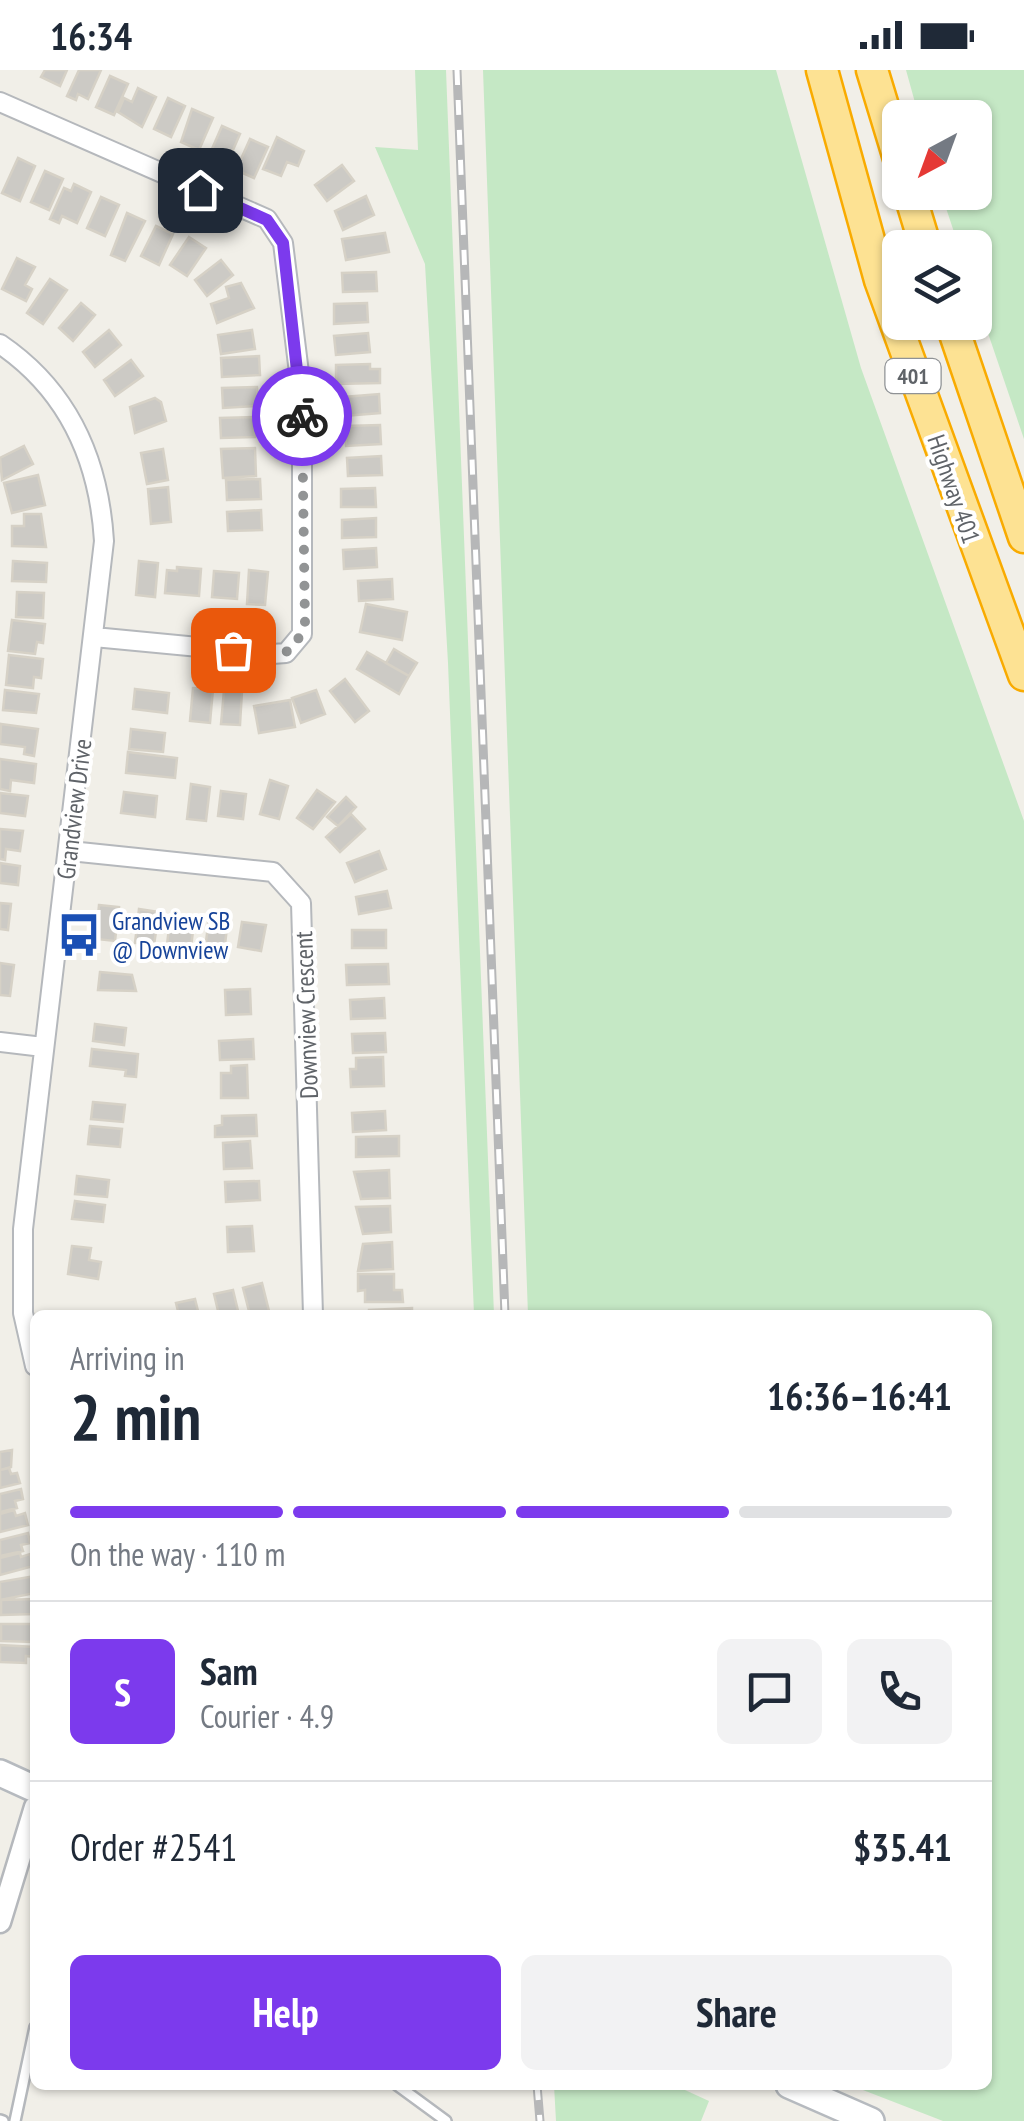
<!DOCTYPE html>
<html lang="en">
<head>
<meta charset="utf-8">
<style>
  :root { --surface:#fff; --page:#f2f2f3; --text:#1f2937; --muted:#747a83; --line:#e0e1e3; --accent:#7c3aed }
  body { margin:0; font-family:"PT Sans Narrow",sans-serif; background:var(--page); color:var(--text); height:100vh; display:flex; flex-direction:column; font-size:38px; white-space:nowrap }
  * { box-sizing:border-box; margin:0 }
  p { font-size:32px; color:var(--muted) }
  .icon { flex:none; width:55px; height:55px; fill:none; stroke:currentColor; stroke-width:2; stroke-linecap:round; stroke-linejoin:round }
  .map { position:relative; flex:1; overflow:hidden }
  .drawer { position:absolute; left:30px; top:1240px; width:962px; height:780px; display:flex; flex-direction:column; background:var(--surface); border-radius:15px; box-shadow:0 2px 8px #0004 }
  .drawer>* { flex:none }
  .needle { width:65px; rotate:221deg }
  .buttons { position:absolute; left:882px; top:30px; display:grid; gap:20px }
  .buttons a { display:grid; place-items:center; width:110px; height:110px; border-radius:15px; background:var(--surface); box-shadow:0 2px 8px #0004; font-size:50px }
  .pin { position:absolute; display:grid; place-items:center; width:85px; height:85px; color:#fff; margin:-42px; border-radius:20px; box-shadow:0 5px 15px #0006 }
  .courier { position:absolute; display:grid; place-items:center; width:100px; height:100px; margin:-50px; border:8px solid #7c3aed; border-radius:50%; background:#fff; color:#222; box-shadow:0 2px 12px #0007 }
  .overview em { font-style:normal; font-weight:800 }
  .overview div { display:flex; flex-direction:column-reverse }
  .overview { display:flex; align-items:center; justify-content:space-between; height:170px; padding:0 40px }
  h1 { font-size:65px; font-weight:800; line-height:75px }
  .bar { display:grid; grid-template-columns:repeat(4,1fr); gap:15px 10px; align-content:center; height:120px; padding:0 40px }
  .bar i { height:12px; border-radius:8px; background:var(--line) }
  .bar .active { background:var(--accent) }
  .bar p { grid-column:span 4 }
  .line { display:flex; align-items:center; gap:25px; padding:0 40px; border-top:2px solid var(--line) }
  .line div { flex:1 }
  .round { display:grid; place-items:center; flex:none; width:105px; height:105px; border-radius:15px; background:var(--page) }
  .button { display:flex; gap:20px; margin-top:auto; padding:20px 40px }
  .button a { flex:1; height:115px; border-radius:15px; background:var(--accent); color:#fff; font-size:40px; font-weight:800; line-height:115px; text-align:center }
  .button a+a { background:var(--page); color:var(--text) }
  .status { display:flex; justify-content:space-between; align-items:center; height:70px; padding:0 50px; background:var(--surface); direction:ltr }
  .status svg { height:28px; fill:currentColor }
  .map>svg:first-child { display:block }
  .green { fill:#c5e8c5 }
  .building { fill:#cccac5; stroke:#d6d1c6; stroke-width:2.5 }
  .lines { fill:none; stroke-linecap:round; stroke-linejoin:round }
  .service-casing { stroke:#b5b8bc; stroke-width:14 }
  .minor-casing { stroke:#b5b8bc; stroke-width:22 }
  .tertiary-casing { stroke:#b5b8bc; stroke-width:25 }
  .secondary-casing { stroke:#b6babf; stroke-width:30 }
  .motorway-casing { stroke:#f9ab00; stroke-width:35 }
  .service { stroke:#fff; stroke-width:9 }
  .minor { stroke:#fff; stroke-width:18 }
  .tertiary { stroke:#fff; stroke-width:20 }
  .secondary { stroke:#fff; stroke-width:25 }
  .motorway { stroke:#fde293; stroke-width:30 }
  .rail-casing { stroke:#b6b7b8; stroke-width:9 }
  .rail { stroke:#fff; stroke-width:5; stroke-dasharray:15; stroke-linecap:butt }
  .done { stroke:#929495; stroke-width:10; stroke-dasharray:0 18 }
  .route { stroke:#7c3aed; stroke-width:12 }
  .labels { text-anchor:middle; stroke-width:8; stroke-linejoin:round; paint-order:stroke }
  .shield { fill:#fff; stroke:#8f9295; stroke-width:2.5 }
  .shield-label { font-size:22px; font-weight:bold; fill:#5f6368 }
  .street-label { font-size:25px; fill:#5f6368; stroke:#fff }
  .transit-label { font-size:25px; fill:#164399; stroke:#fff; text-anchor:start }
</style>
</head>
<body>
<div class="status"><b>16:34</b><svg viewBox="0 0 49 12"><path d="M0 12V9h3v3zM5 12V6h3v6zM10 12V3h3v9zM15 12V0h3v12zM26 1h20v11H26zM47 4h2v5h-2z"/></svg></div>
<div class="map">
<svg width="1024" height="2051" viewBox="0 0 1024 2051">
  <rect width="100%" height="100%" fill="#f1efe8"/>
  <!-- green -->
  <path class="green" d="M 415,0 L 446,0 L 494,1245 L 474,1245 L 448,593 L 425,194 L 375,77 L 418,80 Z
    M 483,0 L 776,0 L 861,298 L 1024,751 L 1024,2051 L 943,2051 L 850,2015 L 988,2015 L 988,1245 L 528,1245 Z
    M 906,0 L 1024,0 L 1024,369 L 975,225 L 975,178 L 959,177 L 941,123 L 975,122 L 975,48 L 919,47 Z
    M 554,2015 L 674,2015 L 709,2031 L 701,2051 L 556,2051 Z"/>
  <!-- building -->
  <path class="building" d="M 45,0 L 67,0 L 60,16 L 41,7 Z
    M 79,0 L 101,0 L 88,29 L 78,24 L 76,30 L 67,26 Z
    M 110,6 L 128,14 L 114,45 L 96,37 Z
    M 138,18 L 156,27 L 142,57 L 118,42 L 124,28 L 132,32 Z
    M 168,28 L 185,36 L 171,67 L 154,59 Z
    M 192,39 L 213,48 L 199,80 L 181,72 Z
    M 222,56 L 240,64 L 226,96 L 208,88 Z
    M 277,67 L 304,81 L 298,96 L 287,92 L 281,106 L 263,99 Z
    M 250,69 L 268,77 L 254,108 L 236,100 Z
    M 18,88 L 35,96 L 20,131 L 2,123 Z
    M 342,95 L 354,111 L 327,131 L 315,115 Z
    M 45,101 L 63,109 L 49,140 L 31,132 Z
    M 74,114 L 91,122 L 77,153 L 62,146 L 59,153 L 50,149 L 64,118 L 71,121 Z
    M 366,126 L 374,145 L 343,160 L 335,141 Z
    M 101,127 L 119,135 L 105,166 L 87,158 Z
    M 127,143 L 145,151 L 125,191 L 111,185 Z
    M 156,156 L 173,164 L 159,195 L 141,186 Z
    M 385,163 L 389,182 L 346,190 L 342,169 Z
    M 189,167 L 206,178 L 187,206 L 170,195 Z
    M 17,188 L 35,197 L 25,215 L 32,219 L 26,231 L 2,219 Z
    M 221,190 L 233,205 L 207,226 L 195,210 Z
    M 376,202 L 377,221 L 343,222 L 342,203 Z
    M 50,209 L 67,220 L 43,254 L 27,243 Z
    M 241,213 L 254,238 L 217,253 L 211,234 L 229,228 L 226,217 Z
    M 81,233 L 95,245 L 73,271 L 59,258 Z
    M 367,233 L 368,252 L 334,254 L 334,234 Z
    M 109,260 L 121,275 L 95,297 L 83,282 Z
    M 252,260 L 255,279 L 221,284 L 218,265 Z
    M 368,263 L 370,282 L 336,285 L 334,266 Z
    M 259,286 L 260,305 L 222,307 L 221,288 Z
    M 131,290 L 143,306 L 115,326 L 104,310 Z
    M 370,294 L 370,299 L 380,299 L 380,313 L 336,314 L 336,295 Z
    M 257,317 L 258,336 L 223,338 L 222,318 Z
    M 379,324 L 380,343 L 345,346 L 344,327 Z
    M 155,328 L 161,332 L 166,351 L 135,363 L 130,337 Z
    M 254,347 L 255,367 L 221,368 L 220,348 Z
    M 380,355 L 381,374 L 346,376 L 345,356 Z
    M 24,376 L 33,394 L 2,410 L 0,388 Z
    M 255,378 L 256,406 L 223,408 L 221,379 Z
    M 163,379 L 168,410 L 147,414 L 141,383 Z
    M 381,386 L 382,405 L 348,406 L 347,388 Z
    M 38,405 L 45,435 L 12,443 L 4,413 Z
    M 260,409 L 261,429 L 227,430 L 226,410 Z
    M 168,417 L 171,452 L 151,454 L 148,419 Z
    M 375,418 L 376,437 L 341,437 L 341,419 Z
    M 261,440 L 262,460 L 228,461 L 227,442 Z
    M 24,444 L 41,444 L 46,477 L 12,476 L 12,456 L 24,456 Z
    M 376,448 L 376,467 L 342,468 L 342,450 Z
    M 376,478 L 377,497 L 344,499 L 343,480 Z
    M 13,491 L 47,493 L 46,512 L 12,511 Z
    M 139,491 L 158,493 L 155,527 L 136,525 Z
    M 177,497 L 201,499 L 199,526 L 165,523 L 167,500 L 177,501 Z
    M 249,500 L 268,502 L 265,535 L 247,534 Z
    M 214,501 L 239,503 L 237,529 L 212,527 Z
    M 392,509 L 393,529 L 359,531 L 358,511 Z
    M 17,522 L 44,523 L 43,548 L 16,547 Z
    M 366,534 L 407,542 L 402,570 L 360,562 Z
    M 12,550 L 45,554 L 43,573 L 37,572 L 35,584 L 8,581 Z
    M 394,579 L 417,593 L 409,606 L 386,593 Z
    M 367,582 L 409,606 L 399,624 L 357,599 Z
    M 9,585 L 43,589 L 41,608 L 34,607 L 33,618 L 6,615 Z
    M 345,609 L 369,641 L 355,652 L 330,621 Z
    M 193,618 L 213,619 L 210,653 L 190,651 Z
    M 135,619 L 169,623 L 167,643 L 133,639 Z
    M 5,620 L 39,624 L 36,643 L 3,640 Z
    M 224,620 L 242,621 L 240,655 L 221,654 Z
    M 316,620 L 325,644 L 301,653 L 292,628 Z
    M 290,630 L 295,657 L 259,663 L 254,636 Z
    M 1,654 L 38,659 L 34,686 L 24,684 L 25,677 L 0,674 Z
    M 131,659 L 165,663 L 163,682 L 129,679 Z
    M 128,682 L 177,688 L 175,708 L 126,703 Z
    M 0,689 L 36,694 L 34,713 L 11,710 L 10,721 L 0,719 Z
    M 270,710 L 288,716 L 279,749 L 260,744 Z
    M 191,714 L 210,717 L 206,751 L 187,749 Z
    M 317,720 L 335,732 L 313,759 L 297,748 Z
    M 221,721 L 246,724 L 243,749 L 218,746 Z
    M 124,722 L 157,726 L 155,747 L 121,743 Z
    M 0,723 L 28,726 L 25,746 L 0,743 Z
    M 346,727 L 356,737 L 338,756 L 327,747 Z
    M 351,744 L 365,759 L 340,782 L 326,767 Z
    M 0,759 L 23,761 L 20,781 L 6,779 L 5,790 L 0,789 Z
    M 379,781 L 386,799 L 355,812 L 347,793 Z
    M 0,793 L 20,796 L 18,815 L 0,813 Z
    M 387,821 L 391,838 L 359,844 L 356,827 Z
    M 0,833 L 11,834 L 8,860 L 0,859 Z
    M 99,835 L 119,837 L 115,871 L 96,869 Z
    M 139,839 L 159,842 L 154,875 L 135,873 Z
    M 209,847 L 228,849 L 224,883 L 205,880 Z
    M 170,849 L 194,852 L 191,878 L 167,875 Z
    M 242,852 L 266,855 L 261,881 L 238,877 Z
    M 352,860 L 386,860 L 386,878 L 352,878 Z
    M 0,893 L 14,895 L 10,926 L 0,925 Z
    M 388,894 L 389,914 L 347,915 L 346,895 Z
    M 100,902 L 132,905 L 136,921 L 98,920 Z
    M 250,919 L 251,944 L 226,945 L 225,920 Z
    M 384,928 L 385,948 L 351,949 L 350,930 Z
    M 95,954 L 126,958 L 124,975 L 93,971 Z
    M 385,963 L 386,982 L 353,983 L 352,964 Z
    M 253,969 L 254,989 L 220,990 L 219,971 Z
    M 92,979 L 138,984 L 136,1007 L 125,1006 L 126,1000 L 90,996 Z
    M 383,987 L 384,1016 L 351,1017 L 350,999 L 356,999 L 356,988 Z
    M 247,995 L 248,1028 L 221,1028 L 221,1003 L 231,1003 L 231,996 Z
    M 93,1032 L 125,1035 L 123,1052 L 91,1049 Z
    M 385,1041 L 386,1060 L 353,1062 L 352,1043 Z
    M 256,1045 L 257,1066 L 215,1067 L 215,1056 L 222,1055 L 222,1046 Z
    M 90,1056 L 122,1059 L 120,1077 L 88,1074 Z
    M 399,1066 L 399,1086 L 356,1087 L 356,1067 Z
    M 250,1071 L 252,1098 L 224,1099 L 223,1073 Z
    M 389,1100 L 390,1128 L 361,1129 L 354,1102 Z
    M 77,1106 L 109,1110 L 107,1127 L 75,1124 Z
    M 259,1111 L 260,1130 L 226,1132 L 225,1112 Z
    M 75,1131 L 105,1135 L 103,1152 L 72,1149 Z
    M 390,1136 L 391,1162 L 363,1164 L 356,1137 Z
    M 252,1156 L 254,1181 L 228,1182 L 227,1157 Z
    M 392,1172 L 393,1199 L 358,1201 L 363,1174 Z
    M 72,1176 L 91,1178 L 89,1190 L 101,1192 L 98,1209 L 68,1204 Z
    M 358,1204 L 394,1204 L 394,1220 L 402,1220 L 403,1232 L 365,1232 L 365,1220 L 358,1221 Z
    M 262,1213 L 270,1245 L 250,1245 L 243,1218 Z
    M 233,1220 L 239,1245 L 219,1245 L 214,1224 Z
    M 195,1229 L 199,1245 L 179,1245 L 176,1233 Z
    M 412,1238 L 412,1245 L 369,1245 L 369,1240 Z
    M 12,1380 L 11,1397 L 0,1400 L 0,1382 Z
    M 9,1398 L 11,1404 L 17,1403 L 20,1413 L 0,1418 L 0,1400 Z
    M 21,1419 L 23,1429 L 15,1431 L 17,1438 L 0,1442 L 0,1424 Z
    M 14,1440 L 16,1446 L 25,1443 L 28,1455 L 0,1462 L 0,1444 Z
    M 28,1463 L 30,1473 L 21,1475 L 23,1481 L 0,1486 L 0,1470 Z
    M 20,1483 L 21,1487 L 30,1484 L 33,1496 L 0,1505 L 0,1488 Z
    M 35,1506 L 35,1523 L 0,1530 L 0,1512 Z
    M 35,1529 L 35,1544 L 1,1545 L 1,1530 Z
    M 1,1554 L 33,1554 L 35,1572 L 1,1571 Z
    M 0,1575 L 35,1577 L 35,1587 L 26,1586 L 26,1593 L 0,1592 Z"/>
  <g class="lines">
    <!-- service casing -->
    <g class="service-casing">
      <path id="service" d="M 397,2015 L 446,2051
        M 0,2050 L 3,2051
        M 15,2051 L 35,1957"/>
    </g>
    <!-- minor casing -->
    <g class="minor-casing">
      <path id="minor" d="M 0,32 L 267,149 L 283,173 L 302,327 L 302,564 L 286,583 L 272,584 L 94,567
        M 0,274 C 69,321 99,390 104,471 L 23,1159 L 23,1243 L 35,1296
        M 70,781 L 273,802 L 301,833 L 313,1245
        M 0,972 L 43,977"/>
    </g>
    <!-- tertiary casing -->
    <g class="tertiary-casing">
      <path id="tertiary" d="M 0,1852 L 35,1737"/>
    </g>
    <!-- secondary casing -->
    <g class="secondary-casing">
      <path id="secondary" d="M 0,1703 L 35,1719
        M 789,2015 L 871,2051"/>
    </g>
    <!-- motorway casing -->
    <g class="motorway-casing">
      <path id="motorway" d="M 822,0 L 880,210 L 1024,605
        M 872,0 L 900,92
        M 909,122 L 926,178
        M 951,252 L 1024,467"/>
    </g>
    <!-- service -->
    <use href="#service" class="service"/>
    <!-- minor -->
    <use href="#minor" class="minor"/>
    <!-- tertiary -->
    <use href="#tertiary" class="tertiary"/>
    <!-- secondary -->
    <use href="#secondary" class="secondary"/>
    <!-- motorway -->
    <use href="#motorway" class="motorway"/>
    <!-- rail casing -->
    <g class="rail-casing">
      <path id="rail" d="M 457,0 L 505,1245
        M 537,2015 L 540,2051"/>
    </g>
    <!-- rail -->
    <use href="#rail" class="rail"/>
  </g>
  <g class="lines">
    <!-- done -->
    <path class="done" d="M 233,580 L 286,582 L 296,574 L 305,553 L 302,346"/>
    <!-- route -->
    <path class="route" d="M 200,120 L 267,150 L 283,173 L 302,346"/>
  </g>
  <!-- icons -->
  <defs>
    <g id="bus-bare" transform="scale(3.45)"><path d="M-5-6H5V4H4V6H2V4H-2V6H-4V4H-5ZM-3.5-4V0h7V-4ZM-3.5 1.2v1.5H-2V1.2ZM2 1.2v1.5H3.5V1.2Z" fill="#1a4fb4" stroke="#fff" stroke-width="2.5" paint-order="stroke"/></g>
  </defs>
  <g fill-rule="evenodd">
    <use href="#bus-bare" x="79" y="865"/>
  </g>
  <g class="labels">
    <!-- shield labels -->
    <rect class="shield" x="885.5" y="289" width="55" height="34" rx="8"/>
    <g class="shield-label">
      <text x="913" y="314">401</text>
    </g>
    <!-- street labels -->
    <g class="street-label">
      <text transform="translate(954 419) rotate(71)" y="9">Highway 401</text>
      <text transform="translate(74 739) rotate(-83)" y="9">Grandview Drive</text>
      <text transform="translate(306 945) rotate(-92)" y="9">Downview Crescent</text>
    </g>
    <!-- transit labels -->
    <g class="transit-label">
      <text x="112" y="860">Grandview SB<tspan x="112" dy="29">@ Downview</tspan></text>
    </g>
  </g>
</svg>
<div class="buttons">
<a><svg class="needle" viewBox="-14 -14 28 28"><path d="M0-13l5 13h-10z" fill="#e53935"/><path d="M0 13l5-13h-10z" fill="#747a83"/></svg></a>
<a><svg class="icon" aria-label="layers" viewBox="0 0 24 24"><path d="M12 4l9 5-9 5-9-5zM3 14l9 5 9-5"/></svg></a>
</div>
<div class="pin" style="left:233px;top:580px;background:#ea580c"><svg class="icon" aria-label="bag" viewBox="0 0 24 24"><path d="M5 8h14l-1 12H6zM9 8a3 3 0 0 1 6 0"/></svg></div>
<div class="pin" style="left:200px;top:120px;background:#1f2937"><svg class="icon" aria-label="home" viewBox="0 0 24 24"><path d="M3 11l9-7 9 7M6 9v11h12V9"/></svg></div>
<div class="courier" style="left:302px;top:346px"><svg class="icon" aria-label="bike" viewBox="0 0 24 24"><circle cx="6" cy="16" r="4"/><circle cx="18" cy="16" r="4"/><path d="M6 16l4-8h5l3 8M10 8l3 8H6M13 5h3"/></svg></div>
<section class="drawer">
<div class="overview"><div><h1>2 min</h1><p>Arriving in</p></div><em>16:36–16:41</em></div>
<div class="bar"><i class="active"></i><i class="active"></i><i class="active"></i><i></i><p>On the way · 110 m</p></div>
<div class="line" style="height:180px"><b class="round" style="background:var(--accent);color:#fff">S</b><div><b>Sam</b><p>Courier · 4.9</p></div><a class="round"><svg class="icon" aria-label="chat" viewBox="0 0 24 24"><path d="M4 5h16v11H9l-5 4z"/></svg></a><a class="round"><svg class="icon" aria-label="phone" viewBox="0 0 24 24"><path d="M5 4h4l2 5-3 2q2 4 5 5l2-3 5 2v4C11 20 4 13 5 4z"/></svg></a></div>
<div class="line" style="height:130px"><div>Order #2541</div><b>$35.41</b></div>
<div class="button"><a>Help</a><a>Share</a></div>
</section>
</div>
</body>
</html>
